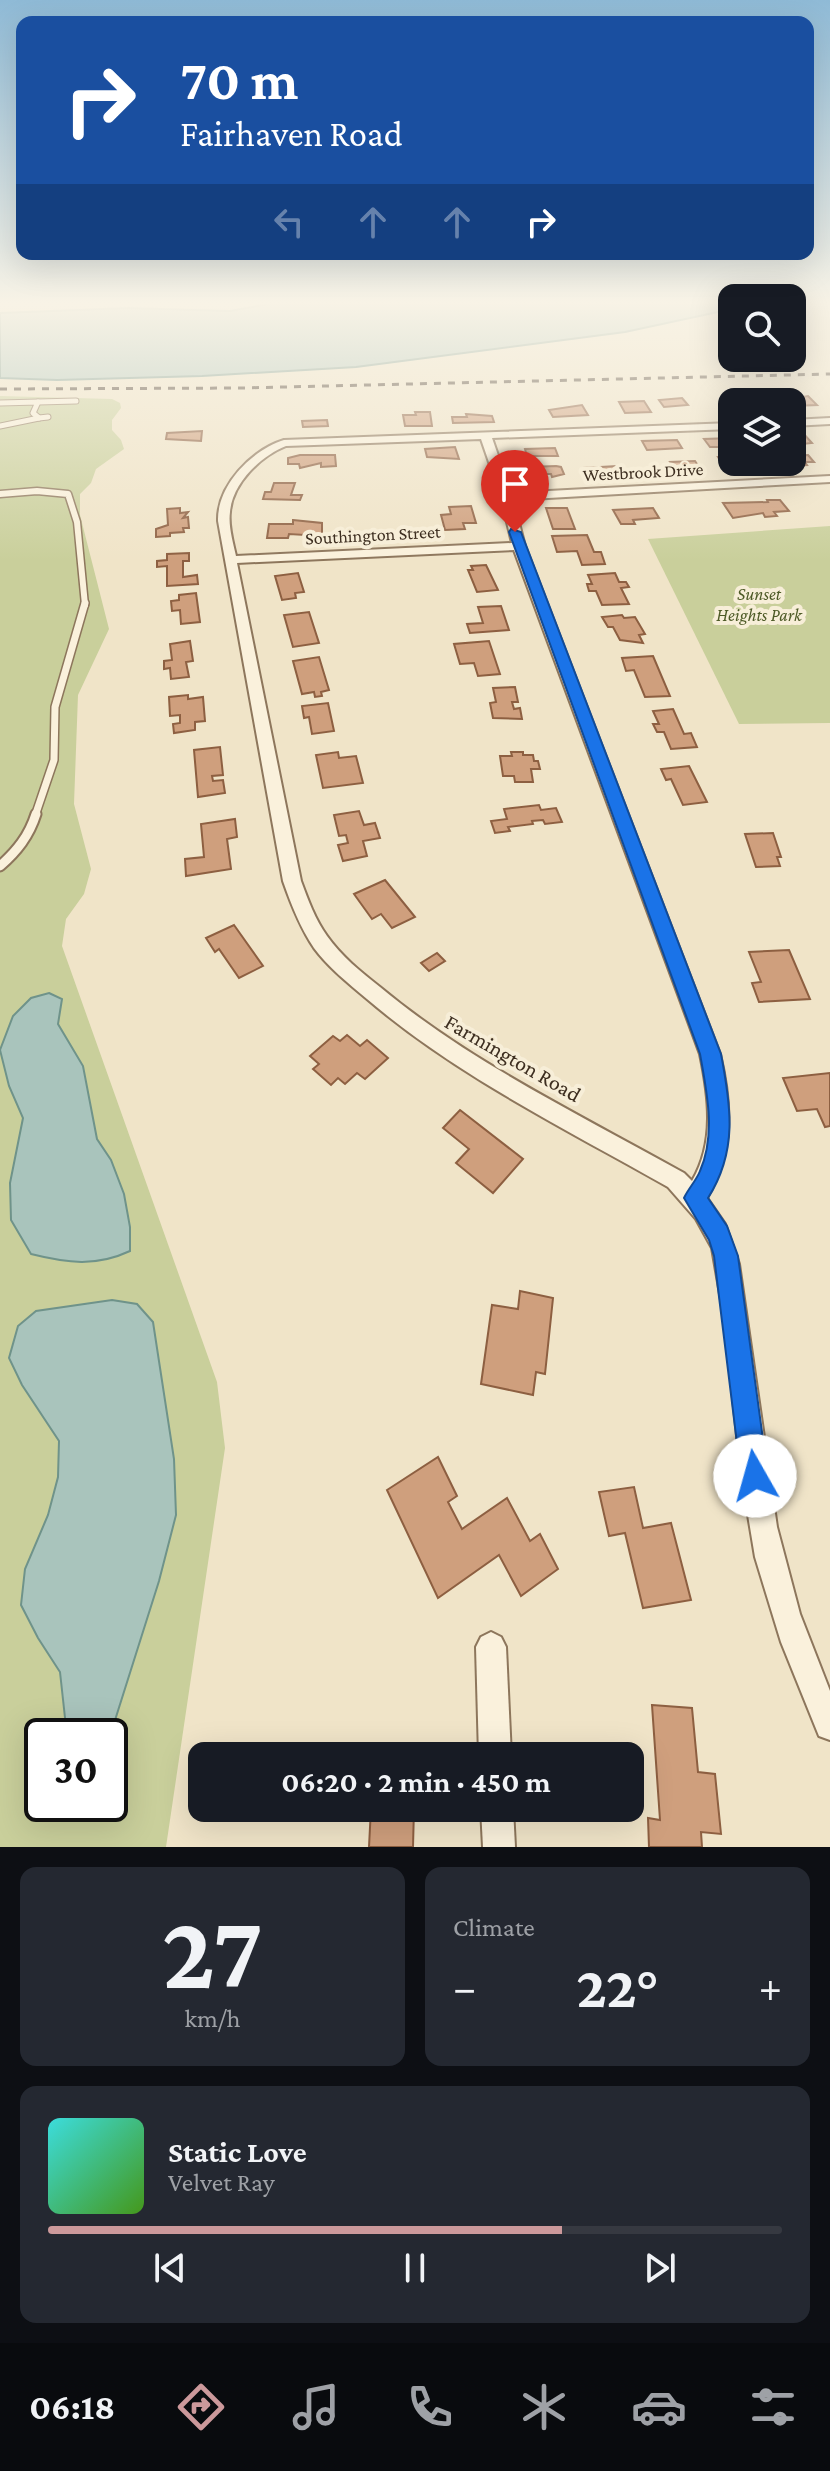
<!DOCTYPE html>
<html lang="en">
<head>
<meta charset="utf-8">
<style>
  :root { --surface:#171b24; --page:#242831; --text:#f1f3f6; --muted:#9ea1a6; --line:#363941; --accent:#cc999b }
  body { margin:0; font-family:"Crimson Pro",serif; background:var(--page); color:var(--text); height:100vh; display:flex; flex-direction:column; font-size:30px; white-space:nowrap }
  * { box-sizing:border-box; margin:0 }
  p { font-size:26px; color:var(--muted) }
  .icon { flex:none; width:44px; height:44px; fill:none; stroke:currentColor; stroke-width:2; stroke-linecap:round; stroke-linejoin:round }
  .map { position:relative; height:1847px; overflow:hidden }
  .details { display:flex; flex-direction:column; gap:20px; padding:20px; background:#0d0f14; flex:1 }
  .details>* { flex:none }
  .hud { position:absolute; left:16px; top:16px; width:798px; height:244px; border-radius:16px; box-shadow:0 8px 32px #0002; background:#1a4fa0; color:#fff; overflow:hidden }
  .buttons { position:absolute; left:718px; top:284px; display:grid; gap:16px }
  .buttons a { display:grid; place-items:center; width:88px; height:88px; border-radius:16px; background:var(--surface); box-shadow:0 8px 32px #0002; font-size:40px }
  .speed { position:absolute; left:24px; top:1718px; display:flex; gap:16px; font-size:40px; font-weight:700; text-align:center }
  .speed>* { display:grid; place-content:center; width:104px; height:104px; border-radius:50%; background:var(--surface); box-shadow:0 8px 32px #0002; line-height:1 }
  .speed .limit { border:4px solid #111; border-radius:12px; background:#fff; color:#111 }
  .pin { position:absolute; display:grid; place-items:center; width:68px; height:68px; color:#fff; margin:-82px -34px; border-radius:50% 50% 50% 0; rotate:-45deg; box-shadow:0 0 8px #0007 }
  .pin .icon { rotate:45deg }
  .me { position:absolute; width:88px; margin:-44px; rotate:353deg; stroke-linejoin:round; filter:drop-shadow(0 0 6px #0008) }
  .turn { display:flex; align-items:center; gap:28px; height:168px; padding:0 32px; font-size:36px }
  .turn .icon { width:104px; height:104px; stroke-width:2.5 }
  .turn b { display:block; font-size:56px; line-height:68px }
  .lanes { display:flex; align-items:center; height:76px; padding:0 32px; background:#0003; justify-content:center; gap:40px; direction:ltr }
  .lanes .off { opacity:.35 }
  .big { font-size:60px; font-weight:700; line-height:1.1 }
  .details .tile { flex:1; display:flex; flex-direction:column; justify-content:center; gap:12px; min-width:0; padding:0 28px; border-radius:16px; background:var(--page) }
  .details .dial { align-items:center; gap:0 }
  .dial b { font-size:104px; line-height:1 }
  .song { display:flex; align-items:center; gap:24px }
  .cover { width:96px; height:96px; border-radius:12px; background:linear-gradient(135deg,hsl(180 70% 55%),hsl(100 70% 35%)) }
  .played { height:8px; border-radius:4px; background:linear-gradient(90deg,var(--accent) 70%,var(--line) 70%) }
  .keys { display:flex; justify-content:space-around; direction:ltr }
  .heat { display:flex; justify-content:space-between; align-items:center; font-size:44px; direction:ltr }
  .details .tiles { flex:1; display:grid; gap:20px; grid-template-columns:1fr 1fr }
  .tile:last-child { grid-column:span 2 }
  .trip { position:absolute; left:188px; top:1742px; width:456px; height:80px; border-radius:16px; background:var(--surface); box-shadow:0 8px 32px #0002; font-weight:700; line-height:80px; text-align:center }
  .tabs { display:flex; height:128px; justify-content:space-around; align-items:center; background:#090b0e; color:var(--muted) }
  .tabs .icon { width:56px; height:56px }
  .tabs .current { color:var(--accent) }
  .tabs b { font-size:36px; color:var(--text) }
  .map>svg:first-child { display:block }
  .green { fill:#c9cf9b; fill-rule:evenodd }
  .water { fill:#a9c4bc; stroke:#6f938a; stroke-width:2 }
  .building { fill:#cf9f7d; stroke:#8d5f41; stroke-width:2 }
  .lines { fill:none; stroke-linecap:round; stroke-linejoin:round }
  .service-far3-casing { stroke:#8d765c; stroke-width:7 }
  .service-far2-casing { stroke:#8d765c; stroke-width:9 }
  .service-far1-casing { stroke:#8d765c; stroke-width:10 }
  .service-casing { stroke:#8d765c; stroke-width:13 }
  .minor-casing { stroke:#8d765c; stroke-width:4 }
  .service-far3 { stroke:#faf1dc; stroke-width:5 }
  .service-far2 { stroke:#faf1dc; stroke-width:6 }
  .service-far1 { stroke:#faf1dc; stroke-width:7 }
  .service { stroke:#faf1dc; stroke-width:9 }
  .minor { fill:#faf1dc; fill-rule:evenodd }
  .rail { stroke:#3d2e20; stroke-width:3; stroke-dasharray:7 7; stroke-linecap:butt }
  .route { fill:#1a73e8; stroke:#114b97; stroke-width:2 }
  .labels { text-anchor:middle; dominant-baseline:central; stroke-width:8; stroke-linejoin:round; paint-order:stroke }
  .far-street-label { font-size:18px; fill:#3d2e20; stroke:#f7eed8 }
  .far-park-label { font-size:18px; font-style:italic; fill:#4d5a26; stroke:#f7eed8 }
  .street-label { font-size:22px; fill:#3d2e20; stroke:#f7eed8 }
</style>
</head>
<body>
<div class="map">
<svg width="830" height="1847" viewBox="0 0 830 1847">
  <rect width="100%" height="100%" fill="#f0e4c8"/>
  <g class="green">
    <path d="M0,396l112,3 8,4 1,5 -9,12v10l9,10 3,9 -28,20 -5,14 -11,11v21l29,114 -31,66 -4,109 17,65 -7,25 -18,25 -4,27 155,436 8,66 -59,399h-166zM42,1736h68v68h-68z"/>
    <polygon points="830,526 830,723 739,724 648,539"/>
  </g>
  <g class="water">
    <polygon points="274,303 732,303 732,309 625,332 356,367 202,376 57,380 0,378 0,313 128,308 230,311"/>
    <path d="M49,993l13,6 -4,25 25,42 14,73 14,21 13,34 6,33v24c-34,16 -63,12 -99,3l-20,-34 -1,-37 13,-65 -14,-32 -9,-36 13,-34 18,-18z"/>
    <polygon points="112,1300 137,1304 153,1322 174,1459 176,1515 159,1581 110,1736 67,1736 60,1672 38,1638 21,1605 25,1569 48,1515 58,1477 59,1441 22,1385 9,1358 18,1326 36,1311"/>
  </g>
  <g class="building">
    <polygon points="808,396 817,405 792,406 792,402 786,400"/>
    <polygon points="682,398 688,405 664,407 659,400"/>
    <polygon points="644,401 651,412 625,413 619,402"/>
    <polygon points="582,405 588,415 553,417 549,410"/>
    <polygon points="415,412 430,412 432,426 405,426 403,415 416,415"/>
    <polygon points="466,414 492,416 494,422 453,423 452,417 467,417"/>
    <polygon points="327,420 328,426 303,427 302,421"/>
    <polygon points="202,431 201,441 166,439 167,433"/>
    <polygon points="802,432 812,443 792,445 792,433"/>
    <polygon points="732,438 732,447 710,447 704,439"/>
    <polygon points="677,440 682,448 647,450 642,441"/>
    <polygon points="455,447 459,459 427,457 425,449"/>
    <polygon points="555,448 558,456 527,456 525,449"/>
    <polygon points="300,455 335,455 336,466 321,467 321,463 300,468 299,464 288,464 288,458"/>
    <polygon points="808,455 814,462 805,462 807,465 786,466 783,462 792,462 792,456"/>
    <polygon points="718,457 732,457 732,462 760,462 753,463 756,467 724,467"/>
    <polygon points="695,461 701,470 675,471 670,462"/>
    <polygon points="556,466 561,467 564,474 552,477 551,474 541,474 543,479 533,479 529,467"/>
    <polygon points="617,466 622,474 589,476 584,468"/>
    <polygon points="274,483 295,483 291,495 302,495 300,500 263,499 265,492 271,492"/>
    <polygon points="767,500 780,500 789,511 774,512 777,516 765,517 763,513 733,518 723,503 768,502"/>
    <polygon points="471,506 476,523 463,523 465,529 445,530 441,515 451,514 449,507"/>
    <polygon points="180,508 180,513 188,512 183,518 188,517 189,528 183,528 184,532 170,533 170,536 156,537 156,529 168,525 167,509"/>
    <polygon points="546,508 567,508 575,529 553,529"/>
    <polygon points="653,508 659,518 633,520 635,524 621,524 613,510"/>
    <polygon points="293,520 322,523 322,536 289,534 288,538 267,538 269,524 293,524"/>
    <polygon points="587,535 594,552 601,552 605,564 582,565 577,551 557,552 552,536"/>
    <polygon points="189,553 189,561 183,561 183,577 197,575 198,584 167,586 167,566 157,567 157,561 167,560 167,554"/>
    <polygon points="486,565 498,590 477,592 468,570 473,570 471,566"/>
    <polygon points="298,573 304,592 295,593 296,598 282,600 275,576"/>
    <polygon points="615,573 619,582 626,582 629,587 621,588 629,604 602,605 596,591 589,591 587,584 592,584 588,575"/>
    <polygon points="196,593 200,622 181,624 180,610 172,611 171,601 179,600 179,595"/>
    <polygon points="501,606 509,630 470,633 467,624 483,623 478,607"/>
    <polygon points="309,612 319,643 293,647 284,615"/>
    <polygon points="622,615 624,618 635,617 645,634 639,635 643,643 620,640 613,627 608,627 602,617"/>
    <polygon points="190,641 193,661 186,662 189,677 171,679 170,668 164,669 164,661 172,660 170,644"/>
    <polygon points="489,641 500,674 478,676 474,663 460,664 454,644"/>
    <polygon points="653,656 670,696 645,697 634,670 626,671 622,658"/>
    <polygon points="319,657 329,690 321,692 322,696 315,697 314,692 302,694 293,661"/>
    <polygon points="515,687 518,702 512,702 514,709 520,708 522,719 493,718 490,703 496,702 493,688"/>
    <polygon points="188,695 188,699 203,697 205,721 195,722 195,730 174,733 173,724 180,723 180,715 170,716 169,697"/>
    <polygon points="328,703 334,731 312,734 309,717 304,718 302,706"/>
    <polygon points="673,709 684,734 691,733 697,747 671,749 664,732 657,732 653,724 659,724 653,711"/>
    <polygon points="220,747 223,775 212,776 213,781 223,780 225,793 198,797 194,750"/>
    <polygon points="338,752 339,758 356,756 363,783 323,788 316,755"/>
    <polygon points="511,752 523,752 523,755 533,755 534,761 538,761 540,769 531,769 533,782 515,782 514,776 503,776 500,756 512,756"/>
    <polygon points="689,766 707,802 683,805 671,779 666,780 661,769"/>
    <polygon points="539,805 541,810 556,808 562,822 545,824 543,820 532,821 533,824 508,827 510,831 495,833 491,821 507,819 504,809"/>
    <polygon points="359,811 364,825 375,823 380,838 363,841 367,856 343,861 338,845 348,843 346,835 339,836 334,815"/>
    <polygon points="235,819 237,837 227,839 231,869 186,876 185,859 204,857 201,824"/>
    <polygon points="773,833 781,857 777,857 780,866 756,867 745,834"/>
    <polygon points="385,880 415,917 392,928 381,914 372,919 354,894"/>
    <polygon points="234,925 263,966 239,978 219,949 215,952 206,938"/>
    <polygon points="789,950 810,999 759,1002 752,983 761,982 749,952"/>
    <polygon points="437,953 445,961 429,971 421,963"/>
    <polygon points="347,1035 360,1046 367,1040 388,1058 365,1079 357,1073 345,1084 338,1078 331,1085 313,1069 319,1064 310,1056 333,1036 340,1041"/>
    <polygon points="830,1073 830,1126 825,1127 817,1109 797,1111 783,1078"/>
    <polygon points="460,1110 523,1159 493,1193 456,1163 469,1149 443,1128"/>
    <polygon points="520,1291 553,1298 545,1374 536,1372 533,1395 481,1384 492,1305 518,1309"/>
    <polygon points="438,1457 457,1496 448,1502 462,1529 507,1498 530,1541 540,1534 558,1569 521,1596 499,1555 438,1598 387,1490"/>
    <polygon points="634,1487 643,1528 671,1523 691,1600 643,1608 625,1533 609,1536 599,1492"/>
    <polygon points="652,1705 692,1708 698,1772 715,1774 721,1834 701,1832 702,1847 649,1847 648,1818 660,1820"/>
    <polygon points="371,1808 414,1808 413,1847 369,1847"/>
  </g>
  <g class="lines">
    <defs>
      <g id="service-far3">
        <polyline points="38,402 76,401"/>
        <polyline points="0,403 38,402 33,413 39,418 48,417"/>
        <polyline points="0,426 39,418"/>
      </g>
      <polyline id="service-far2" points="0,494 37,491 68,494 77,522 85,605"/>
      <polyline id="service-far1" points="35,816 54,760 55,707 85,603"/>
      <path id="service" d="M0,866c17,-15 29,-30 36,-52"/>
      <g id="minor">
        <polygon points="830,418 830,424 792,426 792,420"/>
        <path d="M732,423v6l-240,9 19,55 319,-17v6l-317,18 12,46 195,508c12,51 14,96 -13,144l18,26 14,40 38,263 23,87 30,77v49l-11,-4 -38,-94 -26,-85 -14,-84 -16,-150 -13,-75 -16,-29 -28,-32c-102,-58 -211,-111 -301,-188 -19,-16 -39,-32 -53,-51 -14,-21 -23,-44 -31,-67l-65,-360c-1,-36 34,-71 66,-81zM481,439l20,58 11,46 -276,13c-3,-14 -8,-30 -6,-44 2,-29 31,-56 56,-66zM514,550l186,504c9,43 15,88 -8,127l-8,-8c-103,-58 -213,-110 -304,-186 -19,-15 -39,-31 -53,-51 -12,-17 -19,-36 -26,-55l-64,-318z"/>
        <polygon points="491,1632 501,1637 506,1647 511,1756 479,1756 476,1647 481,1637"/>
        <polygon points="481,1808 513,1808 515,1847 483,1847"/>
      </g>
    </defs>
    <use href="#service-far3" class="service-far3-casing"/>
    <use href="#service-far2" class="service-far2-casing"/>
    <use href="#service-far1" class="service-far1-casing"/>
    <use href="#service" class="service-casing"/>
    <use href="#minor" class="minor-casing"/>
    <use href="#service-far3" class="service-far3"/>
    <use href="#service-far2" class="service-far2"/>
    <use href="#service-far1" class="service-far1"/>
    <use href="#service" class="service"/>
    <use href="#minor" class="minor"/>
    <polyline class="rail" points="0,389 240,388 830,374"/>
  </g>
  <linearGradient id="sky" x2="0" y2="1"><stop stop-color="#8fbad6"/><stop offset="0.54" stop-color="#f8f3e6"/><stop offset="1" stop-color="#f8f3e6" stop-opacity="0"/></linearGradient>
  <rect width="830" height="561" fill="url(#sky)"/>
  <path class="route" d="M511,529l10,3 200,522c10,52 17,97 -13,144l19,28 11,30 30,220 -4,9 -9,4 -10,-4 -4,-9 -27,-220 -5,-16 -25,-42c4,-9 12,-17 16,-27 16,-37 7,-78 0,-117l-191,-522z"/>
  <g class="labels">
    <g class="far-street-label">
      <text transform="translate(643 472) rotate(-3)">Westbrook Drive</text>
      <text transform="translate(373 535) rotate(-3)">Southington Street</text>
    </g>
    <g class="far-park-label">
      <text x="759" y="594">Sunset<tspan x="759" dy="21">Heights Park</tspan></text>
    </g>
    <g class="street-label">
      <text transform="translate(513 1058) rotate(30)">Farmington Road</text>
    </g>
  </g>
</svg>
<div class="buttons">
<a><svg class="icon" aria-label="search" viewBox="0 0 24 24"><circle cx="10" cy="10" r="6"/><path d="M15 15l6 6"/></svg></a>
<a><svg class="icon" aria-label="layers" viewBox="0 0 24 24"><path d="M12 4l9 5-9 5-9-5zM3 14l9 5 9-5"/></svg></a>
</div>
<div class="speed"><div class="limit">30</div></div>
<div class="pin" style="left:515px;top:532px;background:#d93025"><svg class="icon" aria-label="arrive" viewBox="0 0 24 24"><path d="M6 21V4h12l-3 4 3 4H6"/></svg></div>
<svg class="me" style="left:755px;top:1476px" viewBox="-20 -20 40 40"><circle r="19" fill="#fff"/><path d="M0-13L10 11 0 6-10 11z" fill="#1a73e8"/></svg>
<div class="trip">06:20 · 2 min · 450 m</div>
<div class="hud">
<div class="turn"><svg class="icon" aria-label="right" viewBox="0 0 24 24"><path d="M7 20v-9h11M14 6l5 5-5 5"/></svg><div><b>70 m</b>Fairhaven Road</div></div>
<div class="lanes"><svg class="icon off" aria-label="left" viewBox="0 0 24 24"><path d="M17 20v-9H6M10 6l-5 5 5 5"/></svg><svg class="icon off" aria-label="ahead" viewBox="0 0 24 24"><path d="M12 20V5M6 11l6-6 6 6"/></svg><svg class="icon off" aria-label="ahead" viewBox="0 0 24 24"><path d="M12 20V5M6 11l6-6 6 6"/></svg><svg class="icon" aria-label="right" viewBox="0 0 24 24"><path d="M7 20v-9h11M14 6l5 5-5 5"/></svg></div>
</div>
</div>
<section class="details">
<div class="tiles">
<div class="tile dial"><b>27</b><p>km/h</p></div>
<div class="tile"><p>Climate</p>
<div class="heat"><a>−</a><b class="big">22°</b><a>+</a></div>
</div>
<div class="tile">
<div class="song"><i class="cover"></i><div><b>Static Love</b><p>Velvet Ray</p></div></div>
<div class="played"></div>
<div class="keys"><svg class="icon" aria-label="previous" viewBox="0 0 24 24"><path d="M18 5L8 12l10 7zM5 5v14"/></svg><svg class="icon" aria-label="pause" viewBox="0 0 24 24"><path d="M8 5v14M16 5v14"/></svg><svg class="icon" aria-label="next" viewBox="0 0 24 24"><path d="M6 5l10 7-10 7zM19 5v14"/></svg></div>
</div>
</div>
</section>
<nav class="tabs">
<b>06:18</b>
<svg class="icon current" aria-label="directions" viewBox="0 0 24 24"><path d="M12 3l9 9-9 9-9-9zM9 14v-3h6M13 9l2 2-2 2"/></svg>
<svg class="icon" aria-label="music" viewBox="0 0 24 24"><path d="M9 18V5l10-2v13"/><circle cx="6" cy="18" r="3"/><circle cx="16" cy="16" r="3"/></svg>
<svg class="icon" aria-label="phone" viewBox="0 0 24 24"><path d="M5 4h4l2 5-3 2q2 4 5 5l2-3 5 2v4C11 20 4 13 5 4z"/></svg>
<svg class="icon" aria-label="climate" viewBox="0 0 24 24"><path d="M12 3v18M4 7l16 10M4 17L20 7"/></svg>
<svg class="icon" aria-label="car" viewBox="0 0 24 24"><path d="M5 17H2v-5l4-1 3-4h7l3 4 3 1v5h-3M9 17h6M6 11h13"/><circle cx="7" cy="17" r="2"/><circle cx="17" cy="17" r="2"/></svg>
<svg class="icon" aria-label="filters" viewBox="0 0 24 24"><path d="M4 7h16M4 17h16"/><circle cx="9" cy="7" r="2"/><circle cx="15" cy="17" r="2"/></svg>
</nav>
</body>
</html>
